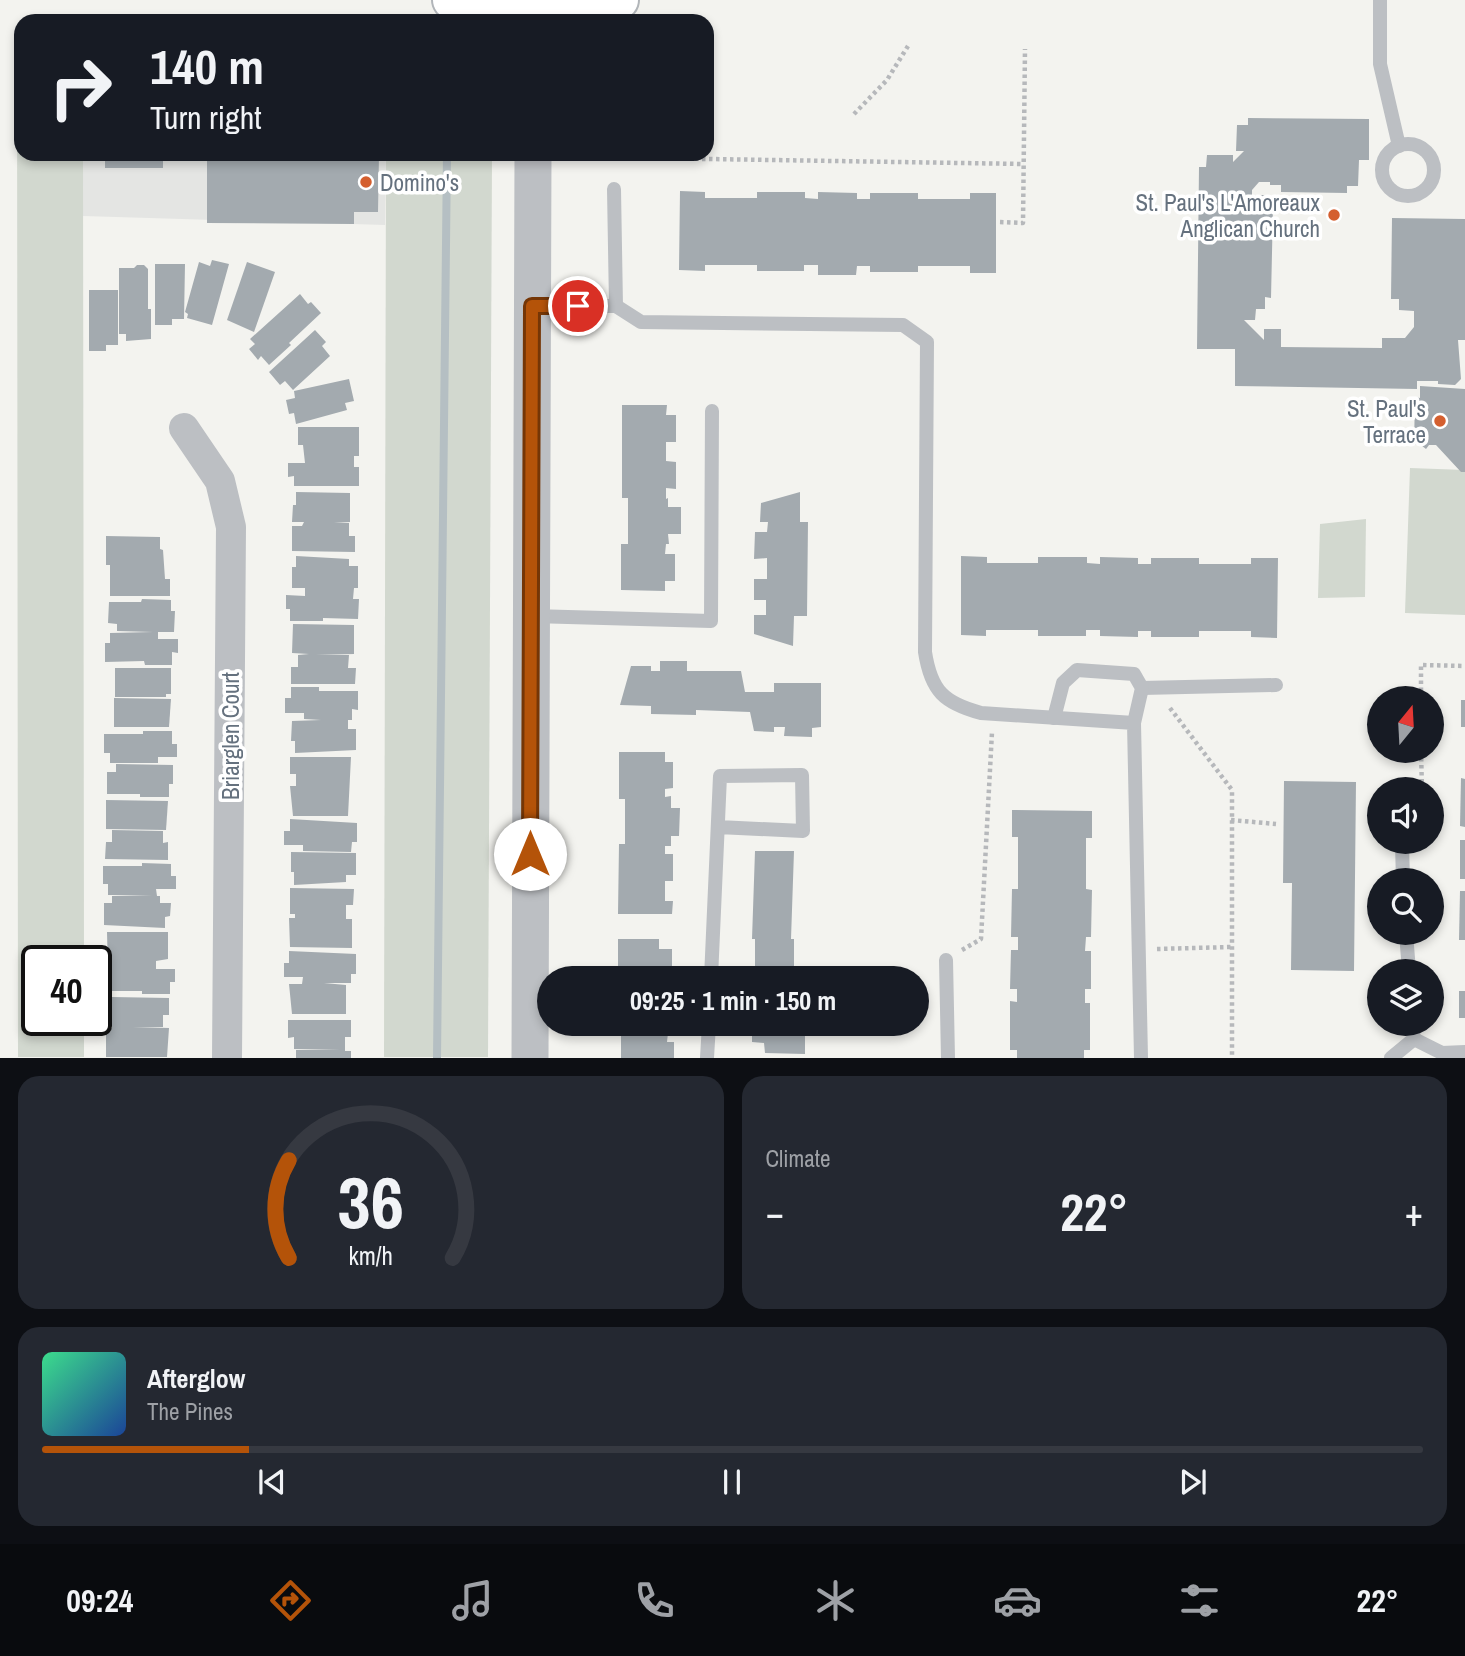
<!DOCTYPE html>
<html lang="en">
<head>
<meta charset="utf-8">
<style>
  :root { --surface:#171b24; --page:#242831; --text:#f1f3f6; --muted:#9ea1a6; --line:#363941; --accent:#b45309 }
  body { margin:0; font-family:"Archivo Narrow",sans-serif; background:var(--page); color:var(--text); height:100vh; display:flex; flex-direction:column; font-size:26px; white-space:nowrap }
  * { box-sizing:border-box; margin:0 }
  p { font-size:23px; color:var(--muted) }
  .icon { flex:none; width:38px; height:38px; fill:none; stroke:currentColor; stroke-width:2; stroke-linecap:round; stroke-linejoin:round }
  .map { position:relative; height:1058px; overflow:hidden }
  .drawer { display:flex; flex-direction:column; gap:18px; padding:18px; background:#0d0f14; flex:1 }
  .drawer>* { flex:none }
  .guide { position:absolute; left:14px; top:14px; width:700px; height:147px; border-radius:21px; box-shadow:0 4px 10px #0003; background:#171b24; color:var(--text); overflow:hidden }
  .needle { width:46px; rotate:18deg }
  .tools { position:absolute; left:1367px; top:686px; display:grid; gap:14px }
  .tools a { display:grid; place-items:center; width:77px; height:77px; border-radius:50%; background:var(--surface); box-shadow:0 4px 10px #0003; font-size:35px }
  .speed { position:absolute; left:21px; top:945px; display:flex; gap:14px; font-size:35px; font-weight:700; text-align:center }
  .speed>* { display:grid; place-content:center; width:91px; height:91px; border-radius:50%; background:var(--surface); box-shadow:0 4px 10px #0003; line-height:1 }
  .speed .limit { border:4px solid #111; border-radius:10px; background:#fff; color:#111 }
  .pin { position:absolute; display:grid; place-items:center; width:60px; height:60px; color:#fff; margin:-30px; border:4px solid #fff; border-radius:50%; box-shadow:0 2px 7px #0007 }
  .me { position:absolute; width:77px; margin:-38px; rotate:0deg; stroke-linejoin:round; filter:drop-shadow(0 0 5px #0008) }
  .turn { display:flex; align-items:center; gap:24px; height:147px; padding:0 21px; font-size:32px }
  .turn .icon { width:91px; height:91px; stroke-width:2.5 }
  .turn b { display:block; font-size:49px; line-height:60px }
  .big { font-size:52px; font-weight:800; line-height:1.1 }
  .drawer .tile { flex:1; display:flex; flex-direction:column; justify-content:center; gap:10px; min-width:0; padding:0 24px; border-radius:21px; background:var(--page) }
  .drawer .dial { align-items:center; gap:0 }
  .dial svg { height:182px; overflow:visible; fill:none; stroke:var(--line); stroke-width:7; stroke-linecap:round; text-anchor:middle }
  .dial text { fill:var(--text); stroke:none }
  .song { display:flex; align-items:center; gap:21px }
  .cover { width:84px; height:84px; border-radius:10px; background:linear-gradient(135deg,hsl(150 70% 55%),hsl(220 70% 35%)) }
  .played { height:7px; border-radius:4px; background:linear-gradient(90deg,var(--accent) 15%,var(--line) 15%) }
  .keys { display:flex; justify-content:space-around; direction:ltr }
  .heat { display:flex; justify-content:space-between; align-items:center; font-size:38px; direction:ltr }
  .drawer .tiles { flex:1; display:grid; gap:18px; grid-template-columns:1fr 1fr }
  .tile:last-child { grid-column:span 2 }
  .trip { position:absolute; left:537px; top:966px; width:392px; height:70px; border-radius:35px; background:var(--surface); box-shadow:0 4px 10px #0003; font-weight:800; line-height:70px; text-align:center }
  .tabs { display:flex; height:112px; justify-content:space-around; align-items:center; background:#090b0e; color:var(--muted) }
  .tabs .icon { width:49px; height:49px }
  .tabs .active { color:var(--accent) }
  .tabs b { font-size:32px; color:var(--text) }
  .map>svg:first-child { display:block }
  .built { fill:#e4e5e3 }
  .green { fill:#d2d8cf }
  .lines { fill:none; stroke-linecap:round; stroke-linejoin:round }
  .stream { stroke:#b5bfc3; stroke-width:8 }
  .building { fill:#a3aaaf }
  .secondary-casing { stroke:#b1b5b9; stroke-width:42 }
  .path { stroke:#b6b8bb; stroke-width:4.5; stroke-dasharray:3.5 3.5; stroke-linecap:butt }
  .service { stroke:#bcbfc3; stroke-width:14 }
  .minor { stroke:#bcbfc3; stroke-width:30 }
  .tertiary { stroke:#bcbfc3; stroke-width:37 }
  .secondary { stroke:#fff; stroke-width:38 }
  .route-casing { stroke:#753606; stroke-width:18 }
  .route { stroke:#b45309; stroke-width:12 }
  .poi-dot { fill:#d45f2f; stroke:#fff; stroke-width:2.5 }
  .labels { text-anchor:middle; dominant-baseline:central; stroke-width:7; stroke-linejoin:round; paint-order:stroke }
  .poi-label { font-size:23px; fill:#65717e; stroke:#fff; text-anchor:end }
  .street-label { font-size:23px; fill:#65717e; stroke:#fff }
</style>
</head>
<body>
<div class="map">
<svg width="1465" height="1058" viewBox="0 0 1465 1058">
  <rect width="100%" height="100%" fill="#f3f3ef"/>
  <polygon class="built" points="83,154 386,154 385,225 83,216"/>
  <g class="green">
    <polygon points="17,42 21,42 21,154 83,154 84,961 37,961 37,1020 84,1020 84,1057 18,1057"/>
    <polygon points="386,154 492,154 488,1057 384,1057"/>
    <polygon points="1410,468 1465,470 1465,615 1405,613"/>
    <polygon points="1366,519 1365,597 1318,598 1320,524"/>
  </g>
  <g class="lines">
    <polyline class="stream" points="437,1058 447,154"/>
  </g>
  <g class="building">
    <polygon points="1248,118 1369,119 1369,160 1359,160 1358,186 1347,186 1347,193 1281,192 1281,185 1270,185 1270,182 1259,182 1252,190 1252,195 1266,195 1266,207 1273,207 1271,298 1265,297 1265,309 1256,309 1255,320 1244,320 1264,340 1264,329 1281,329 1281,347 1382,348 1382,338 1405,338 1414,327 1414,311 1399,310 1399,299 1391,299 1392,218 1465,219 1465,340 1458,340 1461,379 1455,385 1438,384 1438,381 1417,381 1417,389 1235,386 1235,349 1197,349 1199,167 1206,167 1207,155 1233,155 1233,162 1244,151 1236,151 1237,125 1248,125"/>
    <rect x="105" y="154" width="58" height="14"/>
    <polygon points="207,154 379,154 378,212 354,212 354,224 207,223"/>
    <polygon points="680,191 705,192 705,198 757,198 757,192 805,192 805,198 818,199 818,192 857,193 857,199 870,199 870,193 918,193 918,199 970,199 970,193 996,193 996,273 970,273 970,266 918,266 918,272 870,272 870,266 857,266 856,275 818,275 818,265 804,265 804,271 757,271 757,265 705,265 705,271 679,270"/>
    <polygon points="212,260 229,264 212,325 187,318 188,314 185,312 199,262 210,266"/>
    <polygon points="247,262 275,272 254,332 227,320"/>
    <polygon points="155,264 185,264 184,319 172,319 172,325 155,325"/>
    <polygon points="137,265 144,265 148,269 148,309 151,309 151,339 126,341 126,334 119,334 119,268 134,268"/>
    <polygon points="89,290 118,290 118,345 106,345 106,351 89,351"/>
    <polygon points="300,294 308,304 311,302 321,313 289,343 291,345 269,365 261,356 258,360 249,349 255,344 250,339"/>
    <polygon points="315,330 326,342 322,346 330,356 293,390 285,381 280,385 269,372"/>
    <polygon points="349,379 354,401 345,403 347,410 296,424 294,413 289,414 286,400 295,398 294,391"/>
    <polygon points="1420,386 1465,389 1465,472 1461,472 1436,445 1429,445 1426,449 1421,445 1414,445 1415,397 1420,398"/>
    <polygon points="622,405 667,405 666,415 676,415 676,442 666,442 666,461 676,462 676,489 666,488 666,499 668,498 668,507 681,507 681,534 668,534 669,544 666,544 665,554 675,554 675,581 665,581 665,591 621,590 621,544 628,544 628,498 622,498"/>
    <polygon points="298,427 359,427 359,456 354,456 354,467 359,467 359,486 294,486 294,476 288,477 288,463 305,463 303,445 298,445"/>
    <polygon points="296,492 350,493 350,522 334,523 349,523 349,536 355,536 355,552 292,551 292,526 302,526 304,522 292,522 293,505 296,505"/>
    <polygon points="800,492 800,522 808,522 807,616 794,616 793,646 754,634 754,615 766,615 766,600 754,600 754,579 767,579 767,558 754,559 755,532 767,532 768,522 760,522 761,503"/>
    <polygon points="106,536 160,537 160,549 163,550 165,579 170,579 170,596 110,596 110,565 106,565"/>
    <polygon points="296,556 349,559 349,566 358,566 358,588 354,588 353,599 359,599 358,619 323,618 323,621 290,621 290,609 286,609 286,595 305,596 305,588 292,588 292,567 296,567"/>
    <polygon points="961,556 987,557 987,563 1038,563 1038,557 1087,557 1087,563 1100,564 1100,557 1138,558 1138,564 1151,564 1151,558 1199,558 1199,564 1251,564 1251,558 1278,558 1277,638 1251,637 1251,631 1199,631 1199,637 1151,637 1151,631 1138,631 1138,637 1100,636 1100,630 1086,630 1086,636 1038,636 1038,630 986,630 986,636 961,635"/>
    <polygon points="142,599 171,600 171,611 175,611 174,632 158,632 158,639 178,639 178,653 172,652 172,665 145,665 144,661 105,662 105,643 110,643 110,633 153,632 117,631 117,624 108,623 109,602 141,602"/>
    <polygon points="293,624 354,625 354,654 316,655 349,655 348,668 356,668 355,684 291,684 291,667 298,667 298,655 309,654 292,653"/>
    <polygon points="660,661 687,661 687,671 741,671 745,692 774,692 774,683 821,683 821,727 812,728 812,737 784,736 785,727 774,727 774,732 754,731 750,712 696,710 696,715 651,714 651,706 620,705 631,666 651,666 651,671 660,671"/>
    <polygon points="115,668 171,668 171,694 166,694 166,697 115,697"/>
    <polygon points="291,687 319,687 319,691 358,691 358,710 352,709 352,720 348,720 348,729 356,729 356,750 295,753 295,741 291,741 292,721 321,720 304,719 304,713 285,713 285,698 291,698"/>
    <polygon points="114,698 171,699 169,727 114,727"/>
    <rect x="1461" y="700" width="4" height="27"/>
    <polygon points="143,731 172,731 172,744 177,744 177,757 158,757 158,763 110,763 110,753 104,753 104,734 143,734"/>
    <polygon points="619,752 665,752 665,762 673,762 673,788 665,789 665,797 671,796 671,808 680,808 679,836 671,836 671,846 665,846 665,854 673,854 673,881 665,881 665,901 673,901 672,914 618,914 619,844 625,844 625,799 619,799"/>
    <polygon points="290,757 351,757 348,816 293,816 290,786 306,786 296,786 296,774 290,774"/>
    <polygon points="116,764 173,765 173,784 169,784 169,797 140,797 140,794 107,794 107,772 116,772"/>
    <polygon points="1461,778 1465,779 1465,827 1460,826"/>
    <polygon points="1284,781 1356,782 1354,971 1291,970 1292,883 1283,883"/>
    <polygon points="106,800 168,801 166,830 106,829"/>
    <polygon points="1012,810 1092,811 1092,838 1086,838 1086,889 1092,890 1091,937 1086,937 1085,951 1091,951 1091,989 1085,989 1085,1003 1090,1003 1090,1050 1084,1050 1084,1058 1017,1058 1017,1050 1010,1050 1010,1001 1017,1002 1017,989 1010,989 1011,950 1018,950 1018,937 1011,937 1012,889 1018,889 1018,837 1012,837"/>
    <polygon points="290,819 357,823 357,842 352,842 351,852 303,851 303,845 284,845 284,831 290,831"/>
    <polygon points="112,830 163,831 163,843 168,842 168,860 105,859 106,842 112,842"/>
    <rect x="1460" y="840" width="5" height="39"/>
    <polygon points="755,851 794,851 791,939 794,939 794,978 755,978 755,939 752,939"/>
    <polygon points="291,852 356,853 356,875 346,875 346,882 294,885 294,872 291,872"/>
    <polygon points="142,863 171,864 171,876 176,876 176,889 156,889 157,896 160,896 160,903 171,903 170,916 165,917 165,928 104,925 104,903 112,903 112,896 152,895 108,895 108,884 103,884 103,866 142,866"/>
    <polygon points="290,888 354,889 353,905 346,905 346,919 352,919 352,948 290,947 289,918 295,918 295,914 290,914"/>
    <polygon points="1460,891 1465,891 1465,940 1459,940"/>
    <polygon points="107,932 168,932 168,959 156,961 156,969 175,969 175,982 170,982 170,994 142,994 142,991 103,991 103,972 108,972"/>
    <polygon points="618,939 659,939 659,949 672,949 672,977 618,978"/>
    <polygon points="289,951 356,954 356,974 351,974 351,983 324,983 346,985 346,1014 292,1014 289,984 302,984 303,977 284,977 284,963 289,963"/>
    <rect x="1459" y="991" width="6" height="27"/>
    <polygon points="112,997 169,998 169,1015 163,1015 163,1027 133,1027 169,1028 167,1057 106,1057 106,1028 112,1028"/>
    <polygon points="288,1020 351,1020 351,1037 345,1037 345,1051 351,1051 351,1058 296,1058 296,1050 340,1050 294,1049 294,1037 288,1038"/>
    <polygon points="624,1024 669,1024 667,1042 674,1042 674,1058 621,1058 621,1032 624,1031"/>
    <polygon points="762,1024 805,1024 805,1054 765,1053 764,1043 752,1042 752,1028 762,1028"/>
  </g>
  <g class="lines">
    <defs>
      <polyline id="secondary" points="452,0 533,6 619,0"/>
    </defs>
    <use href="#secondary" class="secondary-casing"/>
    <g class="path">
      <polyline points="854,114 887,80 908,46"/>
      <polyline points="646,158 1024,164"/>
      <polyline points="1000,222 1023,223 1025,49"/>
      <polyline points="1421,698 1421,665 1465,666"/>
      <polyline points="1170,708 1232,790 1232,1058"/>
      <polyline points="1421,751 1422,789"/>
      <polyline points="1231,820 1276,824"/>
      <polyline points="1157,949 1231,947"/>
      <polyline points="962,950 981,939 992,732"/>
    </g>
    <g class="service">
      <polyline points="1380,0 1380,64 1399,146"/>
      <circle cx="1408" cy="170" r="26"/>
      <polyline points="614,189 616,306"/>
      <path d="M534,306h82l25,16 262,3 24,17 -2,310c6,39 19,51 56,61l153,10 7,335"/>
      <polyline points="532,616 711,621 712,411"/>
      <polyline points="1142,688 1276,685"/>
      <polyline points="1054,718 1063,683 1077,670 1134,674 1142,688 1134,723"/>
      <polyline points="1402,845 1403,880"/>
      <polyline points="1406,933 1409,971"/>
      <polyline points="946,960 948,1058"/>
      <polyline points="711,978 720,776 802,775 803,831 718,827"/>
      <polyline points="1414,1039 1442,1053 1465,1052"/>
      <polyline points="707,1058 709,1024"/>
      <polyline points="1391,1058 1414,1039 1412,1024"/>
    </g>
    <polyline class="minor" points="184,428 220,481 231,527 227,1058"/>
    <polyline class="tertiary" points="530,1058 533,154"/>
    <use href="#secondary" class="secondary"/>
  </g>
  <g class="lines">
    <defs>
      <polyline id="route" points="530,854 532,306 578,306"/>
    </defs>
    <use href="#route" class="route-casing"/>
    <use href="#route" class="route"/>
  </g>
  <g class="poi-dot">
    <circle cx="366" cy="182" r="7"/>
    <circle cx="1334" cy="215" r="7"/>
    <circle cx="1440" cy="421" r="7"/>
  </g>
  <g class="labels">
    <g class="poi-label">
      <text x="380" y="182" text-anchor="start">Domino's</text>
      <text x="1320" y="202">St. Paul's L'Amoreaux<tspan x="1320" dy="26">Anglican Church</tspan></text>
      <text x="1426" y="408">St. Paul's<tspan x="1426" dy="26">Terrace</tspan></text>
    </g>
    <g class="street-label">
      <text transform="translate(230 736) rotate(-90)">Briarglen Court</text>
    </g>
  </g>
</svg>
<div class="tools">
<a><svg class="needle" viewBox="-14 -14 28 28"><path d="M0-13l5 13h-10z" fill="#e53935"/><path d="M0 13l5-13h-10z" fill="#9ea1a6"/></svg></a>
<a><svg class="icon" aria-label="sound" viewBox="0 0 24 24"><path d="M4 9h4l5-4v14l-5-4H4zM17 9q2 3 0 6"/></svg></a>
<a><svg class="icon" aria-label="search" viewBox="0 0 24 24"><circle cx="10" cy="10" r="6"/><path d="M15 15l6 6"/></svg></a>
<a><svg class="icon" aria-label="layers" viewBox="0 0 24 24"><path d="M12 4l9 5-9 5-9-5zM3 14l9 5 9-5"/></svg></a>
</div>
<div class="speed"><div class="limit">40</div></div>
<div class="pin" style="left:578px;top:306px;background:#d93025"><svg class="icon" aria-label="arrive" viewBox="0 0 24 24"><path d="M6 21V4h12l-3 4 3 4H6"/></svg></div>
<svg class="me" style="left:530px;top:854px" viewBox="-20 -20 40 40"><circle r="19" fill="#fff"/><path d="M0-13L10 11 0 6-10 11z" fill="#b45309"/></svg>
<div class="trip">09:25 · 1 min · 150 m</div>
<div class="guide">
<div class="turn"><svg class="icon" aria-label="right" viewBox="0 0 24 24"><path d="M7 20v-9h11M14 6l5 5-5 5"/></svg><div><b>140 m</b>Turn right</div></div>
</div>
</div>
<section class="drawer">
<div class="tiles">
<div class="tile dial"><svg viewBox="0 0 100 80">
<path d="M14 69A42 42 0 1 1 86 69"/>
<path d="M14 69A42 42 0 0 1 14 26" stroke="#b45309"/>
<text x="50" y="56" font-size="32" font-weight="700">36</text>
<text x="50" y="72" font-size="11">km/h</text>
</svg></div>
<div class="tile"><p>Climate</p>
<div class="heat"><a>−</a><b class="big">22°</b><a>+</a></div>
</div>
<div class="tile">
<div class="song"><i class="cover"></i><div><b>Afterglow</b><p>The Pines</p></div></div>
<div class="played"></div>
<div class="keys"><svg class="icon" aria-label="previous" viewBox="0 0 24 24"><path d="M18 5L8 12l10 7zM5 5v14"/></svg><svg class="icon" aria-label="pause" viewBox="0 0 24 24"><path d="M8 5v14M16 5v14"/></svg><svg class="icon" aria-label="next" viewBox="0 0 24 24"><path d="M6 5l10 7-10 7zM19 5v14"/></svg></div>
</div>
</div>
</section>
<nav class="tabs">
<b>09:24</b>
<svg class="icon active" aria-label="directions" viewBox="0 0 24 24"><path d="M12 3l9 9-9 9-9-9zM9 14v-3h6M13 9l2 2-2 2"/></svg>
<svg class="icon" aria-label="music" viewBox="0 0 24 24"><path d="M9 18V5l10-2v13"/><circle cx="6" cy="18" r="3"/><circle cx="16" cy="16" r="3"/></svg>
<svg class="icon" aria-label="phone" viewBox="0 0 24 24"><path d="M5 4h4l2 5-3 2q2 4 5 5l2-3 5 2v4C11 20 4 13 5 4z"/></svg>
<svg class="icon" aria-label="climate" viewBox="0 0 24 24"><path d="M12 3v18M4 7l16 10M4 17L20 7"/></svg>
<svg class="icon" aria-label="car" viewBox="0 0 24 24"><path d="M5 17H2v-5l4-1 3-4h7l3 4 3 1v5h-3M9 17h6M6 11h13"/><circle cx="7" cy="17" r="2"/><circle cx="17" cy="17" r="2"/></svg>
<svg class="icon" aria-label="filters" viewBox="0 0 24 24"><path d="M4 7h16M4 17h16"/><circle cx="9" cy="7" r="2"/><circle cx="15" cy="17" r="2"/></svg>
<b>22°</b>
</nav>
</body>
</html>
